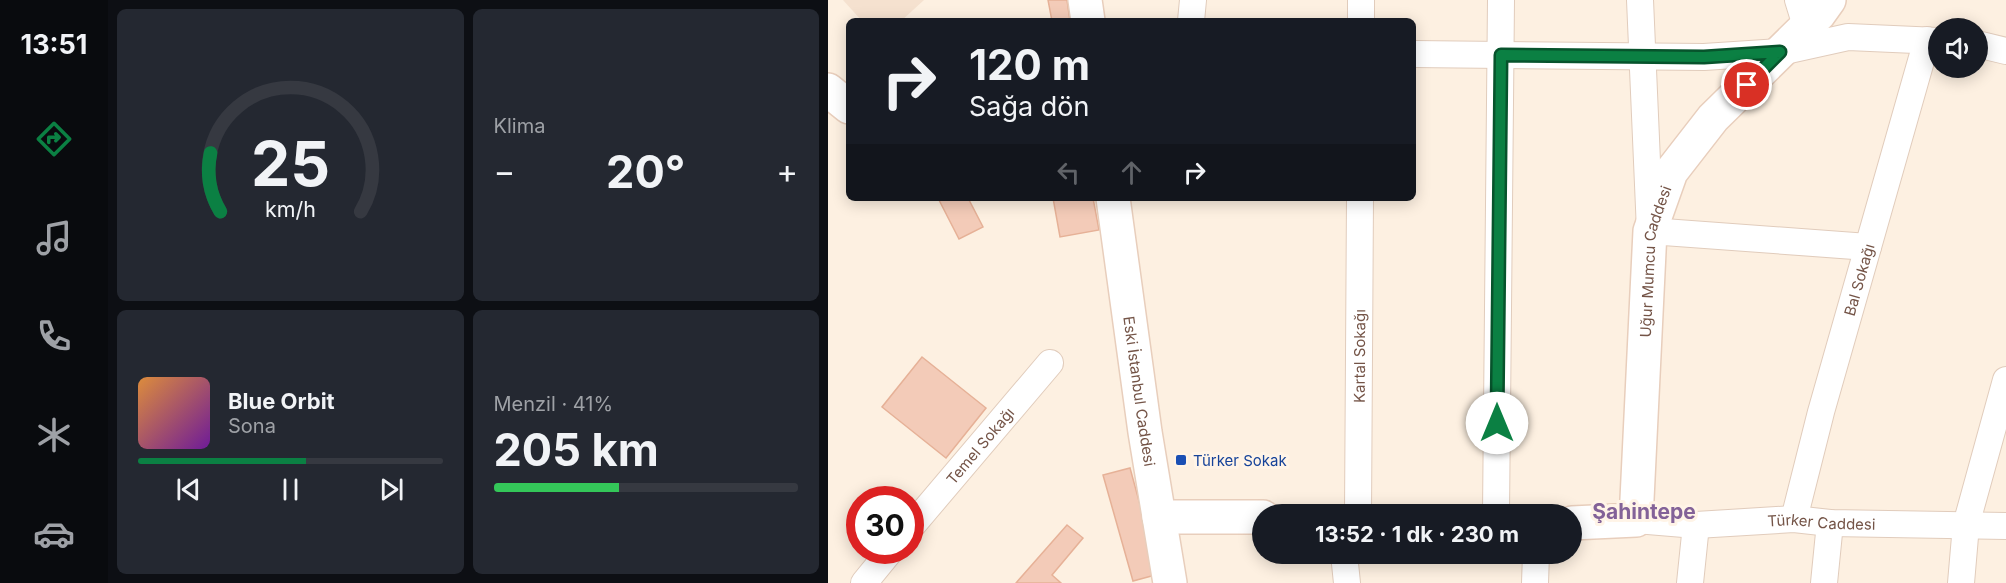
<!DOCTYPE html>
<html lang="tr">
<head>
<meta charset="utf-8">
<style>
  :root { --surface:#171b24; --page:#242831; --text:#f1f3f6; --muted:#9ea1a6; --line:#363941; --accent:#0b8043 }
  body { margin:0; font-family:Inter,sans-serif; background:var(--page); color:var(--text); height:100vh; display:flex; flex-direction:column; font-size:22px; white-space:nowrap }
  * { box-sizing:border-box; margin:0 }
  p { font-size:20px; color:var(--muted) }
  .icon { flex:none; width:33px; height:33px; fill:none; stroke:currentColor; stroke-width:2; stroke-linecap:round; stroke-linejoin:round }
  .map { position:relative; flex:1; overflow:hidden }
  .details { display:flex; flex-direction:column; gap:9px; padding:9px; background:#0d0f14; width:720px }
  .details>* { flex:none }
  .top-card { position:absolute; left:18px; top:18px; width:570px; height:183px; border-radius:9px; box-shadow:0 3px 15px #0003; background:#171b24; color:var(--text); overflow:hidden }
  .fabs { position:absolute; left:1100px; top:18px; display:grid; gap:12px }
  .fabs a { display:grid; place-items:center; width:60px; height:60px; border-radius:50%; background:var(--surface); box-shadow:0 3px 15px #0003; font-size:30px }
  .speed { position:absolute; left:18px; top:486px; display:flex; gap:12px; font-size:30px; font-weight:700; text-align:center }
  .speed>* { display:grid; place-content:center; width:78px; height:78px; border-radius:50%; background:var(--surface); box-shadow:0 3px 15px #0003; line-height:1 }
  .speed .limit { border:9px solid #d22; background:#fff; color:#111 }
  .pin { position:absolute; display:grid; place-items:center; width:51px; height:51px; color:#fff; margin:-26px; border:3px solid #fff; border-radius:50%; box-shadow:0 2px 6px #0007 }
  .me { position:absolute; width:66px; margin:-33px; rotate:0deg; stroke-linejoin:round; filter:drop-shadow(0 0 4px #0008) }
  .turn { display:flex; align-items:center; gap:21px; height:126px; padding:0 24px; font-size:27px }
  .turn .icon { width:78px; height:78px; stroke-width:2.5 }
  .turn b { display:block; font-size:42px; line-height:51px }
  .lanes { display:flex; align-items:center; height:57px; padding:0 24px; background:#0003; justify-content:center; gap:30px; direction:ltr }
  .lanes .off { opacity:.35 }
  .big { font-size:45px; font-weight:700; line-height:1.1 }
  .details .tile { flex:1; display:flex; flex-direction:column; justify-content:center; gap:9px; min-width:0; padding:0 21px; border-radius:9px; background:var(--page) }
  .details .dial { align-items:center; gap:0 }
  .dial svg { height:156px; overflow:visible; fill:none; stroke:var(--line); stroke-width:7; stroke-linecap:round; text-anchor:middle }
  .dial text { fill:var(--text); stroke:none }
  .song { display:flex; align-items:center; gap:18px }
  .cover { width:72px; height:72px; border-radius:9px; background:linear-gradient(135deg,hsl(30 70% 55%),hsl(280 70% 35%)) }
  .played { height:6px; border-radius:3px; background:linear-gradient(90deg,var(--accent) 55%,var(--line) 55%) }
  .keys { display:flex; justify-content:space-around; direction:ltr }
  .heat { display:flex; justify-content:space-between; align-items:center; font-size:33px; direction:ltr }
  .charge { height:9px; border-radius:4px; background:linear-gradient(90deg,#34c759 41%,var(--line) 0) }
  .details .tiles { flex:1; display:grid; gap:9px; grid-template-columns:repeat(2,1fr) }
  .trip { position:absolute; left:424px; top:504px; width:330px; height:60px; border-radius:30px; background:var(--surface); box-shadow:0 3px 15px #0003; font-weight:700; line-height:60px; text-align:center }
  main { display:flex; flex:1; min-height:0 }
  .tabs { display:flex; flex-direction:column; width:108px; justify-content:space-around; align-items:center; background:#090b0e; color:var(--muted) }
  .tabs .icon { width:42px; height:42px }
  .tabs .on { color:var(--accent) }
  .tabs b { font-size:27px; color:var(--text) }
  .map>svg:first-child { display:block }
  .residential { fill:#f5e1cf }
  .building { fill:#f3cbb8; stroke:#e6b197; stroke-width:1.5 }
  .lines { fill:none; stroke-linecap:round; stroke-linejoin:round }
  .street-casing { stroke:#e1ccbc; stroke-width:28 }
  .secondary-casing { stroke:#e8cebc; stroke-width:36 }
  .street { stroke:#fff; stroke-width:26 }
  .secondary { stroke:#fff; stroke-width:33 }
  .route-casing { stroke:#07532c; stroke-width:15 }
  .route { stroke:#0b8043; stroke-width:10 }
  .transit-dot { fill:#1a4fb4; stroke:#fff4e7; stroke-width:2 }
  .labels { text-anchor:middle; dominant-baseline:central; stroke-width:6; stroke-linejoin:round; paint-order:stroke }
  .street-label { font-size:15px; fill:#745447; stroke:#fff4e7 }
  .transit-label { font-size:15px; fill:#164399; stroke:#fff4e7; text-anchor:start }
  .district-label { font-size:21px; font-weight:bold; fill:#836298; stroke:#fff4e7 }
</style>
</head>
<body>
<main>
<nav class="tabs">
<b>13:51</b>
<svg class="icon on" aria-label="directions" viewBox="0 0 24 24"><path d="M12 3l9 9-9 9-9-9zM9 14v-3h6M13 9l2 2-2 2"/></svg>
<svg class="icon" aria-label="music" viewBox="0 0 24 24"><path d="M9 18V5l10-2v13"/><circle cx="6" cy="18" r="3"/><circle cx="16" cy="16" r="3"/></svg>
<svg class="icon" aria-label="phone" viewBox="0 0 24 24"><path d="M5 4h4l2 5-3 2q2 4 5 5l2-3 5 2v4C11 20 4 13 5 4z"/></svg>
<svg class="icon" aria-label="climate" viewBox="0 0 24 24"><path d="M12 3v18M4 7l16 10M4 17L20 7"/></svg>
<svg class="icon" aria-label="car" viewBox="0 0 24 24"><path d="M5 17H2v-5l4-1 3-4h7l3 4 3 1v5h-3M9 17h6M6 11h13"/><circle cx="7" cy="17" r="2"/><circle cx="17" cy="17" r="2"/></svg>
</nav>
<section class="details">
<div class="tiles">
<div class="tile dial"><svg viewBox="0 0 100 80">
<path d="M14 69A42 42 0 1 1 86 69"/>
<path d="M14 69A42 42 0 0 1 9 39" stroke="#0b8043"/>
<text x="50" y="56" font-size="32" font-weight="700">25</text>
<text x="50" y="72" font-size="11">km/h</text>
</svg></div>
<div class="tile"><p>Klima</p>
<div class="heat"><a>−</a><b class="big">20°</b><a>+</a></div>
</div>
<div class="tile">
<div class="song"><i class="cover"></i><div><b>Blue Orbit</b><p>Sona</p></div></div>
<div class="played"></div>
<div class="keys"><svg class="icon" aria-label="previous" viewBox="0 0 24 24"><path d="M18 5L8 12l10 7zM5 5v14"/></svg><svg class="icon" aria-label="pause" viewBox="0 0 24 24"><path d="M8 5v14M16 5v14"/></svg><svg class="icon" aria-label="next" viewBox="0 0 24 24"><path d="M6 5l10 7-10 7zM19 5v14"/></svg></div>
</div>
<div class="tile"><p>Menzil · 41%</p><b class="big">205 km</b><div class="charge"></div></div>
</div>
</section>
<div class="map">
<svg width="1178" height="583" viewBox="0 0 1178 583">
  <rect width="100%" height="100%" fill="#fdf0e1"/>
  <polygon class="residential" points="15,0 96,0 73,21 34,21"/>
  <g class="building">
    <polygon points="220,0 239,0 242,21 224,21"/>
    <polygon points="110,198 140,198 155,227 131,239"/>
    <polygon points="225,198 265,198 271,230 232,237"/>
    <polygon points="94,357 158,408 118,458 54,407"/>
    <polygon points="302,468 331,574 305,581 275,475"/>
    <polygon points="239,525 255,538 224,575 233,583 188,583"/>
  </g>
  <g class="lines">
    <defs>
      <g id="street">
        <polyline points="812,0 822,231 1040,247"/>
        <polyline points="970,0 978,26"/>
        <polyline points="363,21 365,0"/>
        <polyline points="533,21 533,0"/>
        <polyline points="1149,44 1178,51"/>
        <polyline points="585,54 876,57 952,52 1020,37 1110,41"/>
        <path id="s1" d="M530,514l2,-316"/>
        <polyline points="668,514 673,0"/>
        <path id="s2" d="M966,519l27,-107 106,-372"/>
        <path id="s3" d="M808,520l60,5 98,-6 36,4 176,3"/>
        <path id="s4" d="M82,528l140,-165"/>
        <polyline points="516,554 519,583"/>
        <polyline points="36,583 63,550"/>
        <polyline points="707,583 708,554"/>
        <polyline points="862,583 868,525"/>
        <polyline points="996,583 1002,523"/>
        <polyline points="1133,583 1138,525 1178,380"/>
      </g>
      <g id="secondary">
        <polyline points="257,0 260,21"/>
        <polyline points="0,90 21,107"/>
        <path id="s5" d="M285,198l32,234 25,151"/>
        <polyline points="331,517 435,517"/>
        <path id="s6" d="M744,523l64,-3 14,-289 21,-59 42,-54 106,-104 10,-14"/>
      </g>
    </defs>
    <use href="#street" class="street-casing"/>
    <use href="#secondary" class="secondary-casing"/>
    <use href="#street" class="street"/>
    <use href="#secondary" class="secondary"/>
  </g>
  <g class="lines">
    <defs>
      <polyline id="route" points="669,423 673,55 876,57 952,52 919,85"/>
    </defs>
    <use href="#route" class="route-casing"/>
    <use href="#route" class="route"/>
  </g>
  <rect class="transit-dot" x="347" y="454" width="12" height="12" rx="3"/>
  <g class="labels">
    <g class="street-label">
      <text stroke="none"><textPath href="#s6" startOffset="324">Uğur Mumcu Caddesi</textPath></text>
      <text stroke="none"><textPath href="#s2" startOffset="248">Bal Sokağı</textPath></text>
      <text stroke="none"><textPath href="#s1" startOffset="158">Kartal Sokağı</textPath></text>
      <text stroke="none"><textPath href="#s5" startOffset="195">Eski İstanbul Caddesi</textPath></text>
      <text stroke="none"><textPath href="#s4" startOffset="108">Temel Sokağı</textPath></text>
      <text stroke="none"><textPath href="#s3" startOffset="186">Türker Caddesi</textPath></text>
    </g>
    <g class="transit-label">
      <text x="365" y="460">Türker Sokak</text>
    </g>
    <g class="district-label">
      <text x="816" y="511">Şahintepe</text>
    </g>
  </g>
</svg>
<div class="fabs">
<a><svg class="icon" aria-label="sound" viewBox="0 0 24 24"><path d="M4 9h4l5-4v14l-5-4H4zM17 9q2 3 0 6"/></svg></a>
</div>
<div class="speed"><div class="limit">30</div></div>
<div class="pin" style="left:919px;top:85px;background:#d93025"><svg class="icon" aria-label="arrive" viewBox="0 0 24 24"><path d="M6 21V4h12l-3 4 3 4H6"/></svg></div>
<svg class="me" style="left:669px;top:423px" viewBox="-20 -20 40 40"><circle r="19" fill="#fff"/><path d="M0-13L10 11 0 6-10 11z" fill="#0b8043"/></svg>
<div class="trip">13:52 · 1 dk · 230 m</div>
<div class="top-card">
<div class="turn"><svg class="icon" aria-label="right" viewBox="0 0 24 24"><path d="M7 20v-9h11M14 6l5 5-5 5"/></svg><div><b>120 m</b>Sağa dön</div></div>
<div class="lanes"><svg class="icon off" aria-label="left" viewBox="0 0 24 24"><path d="M17 20v-9H6M10 6l-5 5 5 5"/></svg><svg class="icon off" aria-label="ahead" viewBox="0 0 24 24"><path d="M12 20V5M6 11l6-6 6 6"/></svg><svg class="icon" aria-label="right" viewBox="0 0 24 24"><path d="M7 20v-9h11M14 6l5 5-5 5"/></svg></div>
</div>
</div>
</main>
</body>
</html>
